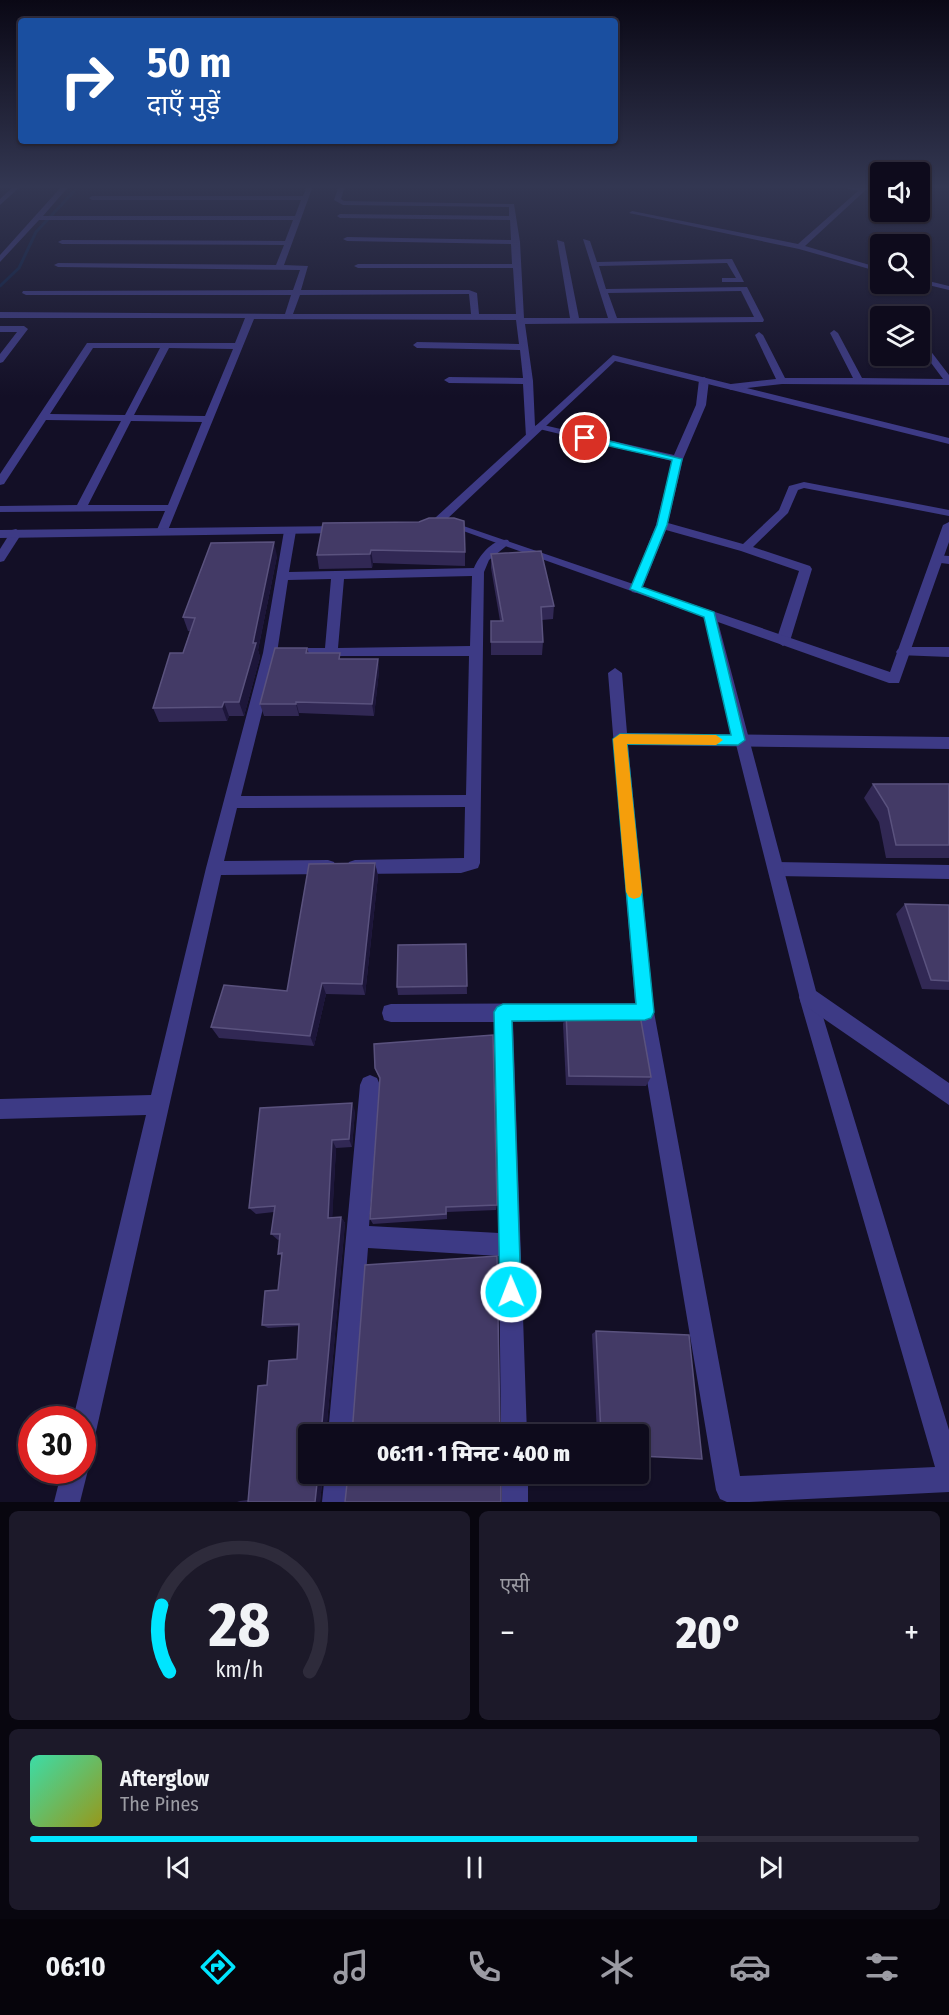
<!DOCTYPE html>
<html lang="hi">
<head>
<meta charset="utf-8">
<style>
  :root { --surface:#0e0b1c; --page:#1c1929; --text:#f1f3f6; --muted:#9b9ba3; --line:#2e2b3b; --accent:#00e5ff }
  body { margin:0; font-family:"Fira Sans Condensed","Noto Sans Devanagari",sans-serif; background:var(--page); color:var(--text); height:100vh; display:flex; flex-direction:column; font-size:22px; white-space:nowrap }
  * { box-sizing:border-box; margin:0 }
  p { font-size:20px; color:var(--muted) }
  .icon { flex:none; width:33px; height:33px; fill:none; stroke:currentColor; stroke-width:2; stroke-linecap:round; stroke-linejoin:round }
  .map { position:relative; height:1502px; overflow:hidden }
  .side { display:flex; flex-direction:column; gap:9px; padding:9px; background:#08060f; flex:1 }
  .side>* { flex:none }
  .guide { position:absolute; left:18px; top:18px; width:600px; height:126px; border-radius:6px; box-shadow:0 2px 4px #0004,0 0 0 2px var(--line); background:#1a4fa0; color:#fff; overflow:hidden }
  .controls { position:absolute; left:870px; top:162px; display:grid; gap:12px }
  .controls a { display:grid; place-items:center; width:60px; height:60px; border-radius:6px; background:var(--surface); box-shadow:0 2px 4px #0004,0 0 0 2px var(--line); font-size:30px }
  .speed { position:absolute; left:18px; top:1406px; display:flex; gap:12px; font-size:30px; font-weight:700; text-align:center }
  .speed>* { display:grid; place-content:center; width:78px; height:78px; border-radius:50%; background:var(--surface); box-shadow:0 2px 4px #0004,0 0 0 2px var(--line); line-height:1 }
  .speed .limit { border:9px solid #d22; background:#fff; color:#111 }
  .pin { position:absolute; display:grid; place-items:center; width:51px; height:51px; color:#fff; margin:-26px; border:3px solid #fff; border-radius:50%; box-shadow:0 2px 6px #0007 }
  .me { position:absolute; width:66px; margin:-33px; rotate:359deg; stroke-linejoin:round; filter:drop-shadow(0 0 4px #0008) }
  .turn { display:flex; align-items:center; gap:21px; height:126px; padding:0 30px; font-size:27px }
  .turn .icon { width:78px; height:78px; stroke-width:2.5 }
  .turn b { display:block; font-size:42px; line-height:51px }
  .big { font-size:45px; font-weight:800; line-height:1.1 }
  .side .widget { flex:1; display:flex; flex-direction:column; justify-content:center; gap:9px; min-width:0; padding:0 21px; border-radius:9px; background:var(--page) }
  .side .dial { align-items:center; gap:0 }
  .dial svg { height:156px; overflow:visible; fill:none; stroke:var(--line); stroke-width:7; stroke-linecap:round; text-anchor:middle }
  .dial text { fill:var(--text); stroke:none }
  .song { display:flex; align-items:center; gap:18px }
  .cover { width:72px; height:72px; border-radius:9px; background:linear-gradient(135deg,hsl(160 70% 55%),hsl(60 70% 35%)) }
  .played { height:6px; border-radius:3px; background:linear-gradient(90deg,var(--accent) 75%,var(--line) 75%) }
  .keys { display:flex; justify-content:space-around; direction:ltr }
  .heat { display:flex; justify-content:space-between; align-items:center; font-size:33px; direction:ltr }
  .side .tiles { flex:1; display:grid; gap:9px; grid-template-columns:1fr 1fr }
  .widget:last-child { grid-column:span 2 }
  .trip { position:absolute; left:298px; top:1424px; width:351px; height:60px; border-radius:6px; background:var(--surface); box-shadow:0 2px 4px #0004,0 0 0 2px var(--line); font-weight:800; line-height:60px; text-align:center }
  .tab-bar { display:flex; height:96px; justify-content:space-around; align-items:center; background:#06040b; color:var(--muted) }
  .tab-bar .icon { width:42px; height:42px }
  .tab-bar .current { color:var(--accent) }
  .tab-bar b { font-size:27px; color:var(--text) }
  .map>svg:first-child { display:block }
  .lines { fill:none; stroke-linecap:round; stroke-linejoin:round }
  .stream { stroke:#0a1f44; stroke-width:3 }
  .minor { fill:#3d3a85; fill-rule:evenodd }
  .tertiary { fill:#3d3a85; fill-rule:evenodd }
  .wall { fill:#312854 }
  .shaded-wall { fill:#1d163a }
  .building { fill:#433a66; stroke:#5a527e; stroke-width:1.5 }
  .route { fill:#00e5ff; stroke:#0095a6; stroke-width:1.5 }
  .slow { fill:#f59e0b }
</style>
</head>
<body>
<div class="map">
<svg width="949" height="1502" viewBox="0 0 949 1502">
  <rect width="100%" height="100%" fill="#130f26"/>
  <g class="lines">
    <polyline class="stream" points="0,286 19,268 36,232 79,186"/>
    <g class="minor">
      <polygon points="14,186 21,186 0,205 0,199"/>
      <path d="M62,186h7l-26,30h252l6,-16h-209l-3,-2 3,-2h211l4,-10h6l-29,79 24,1 -7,24h168l8,3 2,21h37l-3,-46h-155l-4,-2 4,-2h154l-1,-20 -164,-3 -4,-2 4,-2 164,3 -1,-20 -170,-2 -3,-2 3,-2 169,2v-9l-166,-2 -9,-5 5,-14h6l-4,13 3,2 170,3 6,38 4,76h46l-13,-78 7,2 15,76h29l-25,-79 7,2 7,21 135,-3 12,23h-22v-4h14l-9,-15 -128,3 7,23 141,-2 17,33 -1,2 -238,2 8,57 2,45 4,-2 135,31 22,-50 3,-25 5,-3 5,3 -3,25 -23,54 -15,64 75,21 36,-34 10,-24 15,-4 145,28v6l-145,-28 -6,2 -10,23 -35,34 57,19 2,3 -22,72 -7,5 -7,-5 23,-70 -58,-20 -75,-21 -24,59 -6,4 -4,-1 -2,-3 26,-64 16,-64 -137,-33 -1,9h-8l-3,-53 -74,-1 -5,-3 5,-3 74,1 -3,-28 -103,-2 -4,-3 4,-3 102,2 -3,-24 -262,-1 -88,216h-8l-2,-3 9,-21 -165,1v-6l77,-1 44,-84 -75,-1 -42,64 -4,1v-11l87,-131h148l10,-25h-245v-6l285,2 6,-19h-265l-4,-2 1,-2 270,-1 7,-20 -242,-3 -4,-2 4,-2 218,2 8,-20 -222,-1 -4,-2 4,-2 223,1 8,-21h-254l-39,42v-7zM741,291l13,26 -137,1 -9,-25zM469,294l2,20h-178l7,-19zM93,348h67l-35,67 -75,-1zM169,348l64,1 -28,67 -71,-1zM131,421l71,1 -34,83h-80z"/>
      <polygon points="837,186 870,186 805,246 880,268 880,272 799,249 629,213 632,211 798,244 858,191"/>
      <polygon points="920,279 949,286 949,290 920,283"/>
      <polygon points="898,312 901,313 903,316 895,316 895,313"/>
      <polygon points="0,326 24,326 28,329 3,362 0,363 0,354 17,332 0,332"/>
      <polygon points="834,330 838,333 862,378 943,379 920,348 920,340 923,341 949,375 949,385 782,384 731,390 726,387 731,384 776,379 755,335 759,332 763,335 785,378 853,378 830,333"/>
      <path d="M290,527l6,4 -7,41 185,-4c5,-12 19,-30 34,-28l2,3 -21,17 -5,12 -4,291 -2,5 -17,5 -106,1 -6,-2 -2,-5 2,-5 6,-2 109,-2 1,-51 -228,1 -13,53 104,-1 6,2 2,5 -2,5 -6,2 -107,1 -126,561 -4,9 -9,3v-29h-9l73,-304 -146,4v-20l151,-4 55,-227 57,-215 21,-122zM472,576l-2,70 -132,2 6,-69zM331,579l-6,69h-35l-7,5 2,3h184l-3,139 -225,1 36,-143 11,-73z"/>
      <polygon points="16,529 22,533 4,561 0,562 0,549 12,530"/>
      <polygon points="937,555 949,556 949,564 933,562 931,559"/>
      <polygon points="903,647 949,647 949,657 898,655 896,652 898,649"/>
      <polygon points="615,668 622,673 627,733 949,737 949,749 628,745 654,1012 740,1476 935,1467 799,997 801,991 808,988 815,991 817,997 949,1430 949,1492 749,1502 727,1502 720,1499 716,1490 637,1021 513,1022 527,1434 501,1434 499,1256 368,1248 354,1434 328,1434 360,1085 363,1078 370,1075 377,1078 380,1085 369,1226 499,1233 494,1022 391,1022 384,1020 382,1013 384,1006 391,1004 635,1003 608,673"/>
      <polygon points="776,862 949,865 949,879 776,876 770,874 768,869 770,864"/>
      <polygon points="82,1460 88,1470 80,1502 54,1502 62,1470 82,1470"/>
      <polygon points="325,1473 351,1473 348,1502 322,1502"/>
      <rect x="502" y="1473" width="26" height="29"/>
    </g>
    <g class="tertiary">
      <polygon points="613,355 949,438 949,444 615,361 446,520 890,672 943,525 949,522 949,542 899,683 889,683 718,622 816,991 949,1083 949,1105 801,1003 704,617 441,523 425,531 419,527 435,518"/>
      <polygon points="341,526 345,527 345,533 0,538 0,530"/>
    </g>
  </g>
  <g class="wall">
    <polygon points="323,523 465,552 465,566 373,563 372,568 319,569 317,555"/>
    <polygon points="491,554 554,606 553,619 542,620 543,642 542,655 491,655 491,621 500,621 491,568"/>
    <polygon points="277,556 258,650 260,657 244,716 229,716 227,721 159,722 153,708 183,653 190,631 188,631 183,617"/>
    <polygon points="307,648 309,653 341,659 378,659 379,671 374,716 299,713 299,716 264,716 260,704"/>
    <polygon points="949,783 949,858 886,858 879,822 864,798 873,784"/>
    <polygon points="375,863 378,876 365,995 326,994 314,1046 219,1038 211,1027 287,991"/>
    <polygon points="905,904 949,905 949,990 922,989 896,914"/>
    <polygon points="466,944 467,994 398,995 397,987"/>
    <polygon points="566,1013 651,1077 646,1086 566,1085 563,1024"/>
    <polygon points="375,1068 497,1205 496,1210 447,1212 447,1219 373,1224 370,1219 380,1081"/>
    <polygon points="355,1111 352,1147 336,1148 332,1218 341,1217 345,1223 326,1434 309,1434 348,1474 323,1474 320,1502 237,1502 240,1501 248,1500 267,1385 297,1359 299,1326 268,1328 262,1325 278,1290 282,1256 278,1254 280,1239 278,1240 271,1234 274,1212 256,1214 249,1208"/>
    <polygon points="596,1331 639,1434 597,1434 592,1334"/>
  </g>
  <g class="shaded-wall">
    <polygon points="274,542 277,556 258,650 260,657 244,716 239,702"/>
    <polygon points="371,550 373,563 372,568 370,554"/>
    <polygon points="378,659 379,671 374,716 372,704"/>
    <polygon points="224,702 229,716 227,721 222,707"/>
    <polygon points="296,702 299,713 299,716 296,704"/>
    <polygon points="375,863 378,876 365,995 362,984"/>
    <polygon points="322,983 326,994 314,1046 310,1036"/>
    <polygon points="352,1103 355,1111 352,1147 349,1139"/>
    <polygon points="332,1140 336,1148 332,1223 328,1218"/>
    <polygon points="341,1217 345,1223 326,1434 321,1434"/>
    <polygon points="323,1473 320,1502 315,1502 318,1474"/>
  </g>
  <g class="building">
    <polygon points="429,518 454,518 464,521 465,552 371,550 370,554 317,555 323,523 419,522"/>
    <polygon points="274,542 253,643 256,643 239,702 224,702 222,707 153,708 170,653 183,653 195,618 183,617 211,543"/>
    <polygon points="541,551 554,606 541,607 543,642 491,642 491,621 503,621 491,554"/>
    <polygon points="275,648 307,648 306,653 340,653 339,659 378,659 372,704 296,702 296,704 260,704"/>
    <polygon points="873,784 949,784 949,845 896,845 888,808"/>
    <polygon points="375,863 362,984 322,983 310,1036 211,1027 224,985 287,991 309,864"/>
    <polygon points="905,904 949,905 949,981 931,980"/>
    <polygon points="466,944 467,986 397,987 398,945"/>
    <polygon points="566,1013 640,1015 651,1077 569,1076"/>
    <polygon points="493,1035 497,1205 446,1207 446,1214 370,1219 380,1078 375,1068 374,1044"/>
    <polygon points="352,1103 349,1139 332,1140 328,1218 341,1217 321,1434 309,1434 309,1473 504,1473 501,1475 501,1502 345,1502 348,1474 318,1474 315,1502 248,1502 258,1386 267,1385 269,1361 297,1359 299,1324 262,1325 265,1291 278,1290 282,1253 278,1254 280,1234 271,1234 275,1206 249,1208 260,1108"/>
    <polygon points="497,1256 500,1434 352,1434 365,1265"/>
    <polygon points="596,1331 689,1335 702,1459 639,1456 639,1434 601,1434"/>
  </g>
  <linearGradient id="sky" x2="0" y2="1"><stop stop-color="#0a0815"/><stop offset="0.47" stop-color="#333752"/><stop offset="1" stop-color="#333752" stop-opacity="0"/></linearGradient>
  <rect width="949" height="397" fill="url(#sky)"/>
  <polygon class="route" points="585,435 682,459 667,525 642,587 714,612 745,740 738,745 627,744 654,1012 651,1018 645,1020 512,1021 521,1292 518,1299 511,1302 503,1299 500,1292 494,1012 497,1007 503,1004 636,1004 613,739 620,734 731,735 704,617 630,589 657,525 672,460 582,440 582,436"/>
  <polygon class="slow" points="620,734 716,735 723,740 716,745 627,744 642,892 640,897 634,899 629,897 626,892 613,739"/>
</svg>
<div class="controls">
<a><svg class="icon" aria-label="sound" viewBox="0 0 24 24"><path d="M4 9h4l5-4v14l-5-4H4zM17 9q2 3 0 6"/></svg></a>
<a><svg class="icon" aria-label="search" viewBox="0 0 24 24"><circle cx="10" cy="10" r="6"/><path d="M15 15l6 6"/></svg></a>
<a><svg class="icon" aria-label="layers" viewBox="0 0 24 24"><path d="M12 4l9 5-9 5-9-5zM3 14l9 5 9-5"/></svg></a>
</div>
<div class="speed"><div class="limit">30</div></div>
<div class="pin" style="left:585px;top:438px;background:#d93025"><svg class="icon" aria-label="arrive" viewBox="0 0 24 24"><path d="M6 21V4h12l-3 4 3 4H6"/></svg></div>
<svg class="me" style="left:511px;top:1292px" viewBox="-20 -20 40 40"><circle r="17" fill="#00e5ff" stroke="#fff" stroke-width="3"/><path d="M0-11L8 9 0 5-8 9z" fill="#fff"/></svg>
<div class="trip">06:11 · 1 मिनट · 400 m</div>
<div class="guide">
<div class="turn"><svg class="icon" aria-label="right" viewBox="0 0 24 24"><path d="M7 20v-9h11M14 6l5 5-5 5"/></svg><div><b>50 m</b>दाएँ मुड़ें</div></div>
</div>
</div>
<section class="side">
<div class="tiles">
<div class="widget dial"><svg viewBox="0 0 100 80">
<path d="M14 69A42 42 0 1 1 86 69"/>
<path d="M14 69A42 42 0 0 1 10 35" stroke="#00e5ff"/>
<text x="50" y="56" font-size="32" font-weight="700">28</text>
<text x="50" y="72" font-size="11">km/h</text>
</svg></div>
<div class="widget"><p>एसी</p>
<div class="heat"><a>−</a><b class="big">20°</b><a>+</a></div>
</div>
<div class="widget">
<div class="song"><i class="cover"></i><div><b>Afterglow</b><p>The Pines</p></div></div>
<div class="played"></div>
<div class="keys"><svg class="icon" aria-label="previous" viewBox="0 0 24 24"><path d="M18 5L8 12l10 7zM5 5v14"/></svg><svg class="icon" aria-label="pause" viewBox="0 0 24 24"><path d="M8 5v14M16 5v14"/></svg><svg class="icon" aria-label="next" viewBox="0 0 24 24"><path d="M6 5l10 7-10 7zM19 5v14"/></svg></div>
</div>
</div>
</section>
<nav class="tab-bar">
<b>06:10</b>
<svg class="icon current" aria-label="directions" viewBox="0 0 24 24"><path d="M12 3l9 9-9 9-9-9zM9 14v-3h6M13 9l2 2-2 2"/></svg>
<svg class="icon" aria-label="music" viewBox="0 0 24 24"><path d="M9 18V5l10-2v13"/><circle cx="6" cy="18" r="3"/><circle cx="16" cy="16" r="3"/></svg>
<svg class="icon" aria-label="phone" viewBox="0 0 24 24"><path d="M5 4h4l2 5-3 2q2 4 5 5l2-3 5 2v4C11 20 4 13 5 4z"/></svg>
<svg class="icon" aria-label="climate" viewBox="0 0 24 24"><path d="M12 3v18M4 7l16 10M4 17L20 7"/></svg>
<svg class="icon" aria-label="car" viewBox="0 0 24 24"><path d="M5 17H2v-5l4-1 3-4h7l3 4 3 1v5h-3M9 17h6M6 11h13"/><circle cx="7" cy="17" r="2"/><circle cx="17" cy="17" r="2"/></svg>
<svg class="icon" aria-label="filters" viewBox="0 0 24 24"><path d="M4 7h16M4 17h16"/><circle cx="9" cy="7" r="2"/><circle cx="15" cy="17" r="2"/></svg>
</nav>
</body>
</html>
